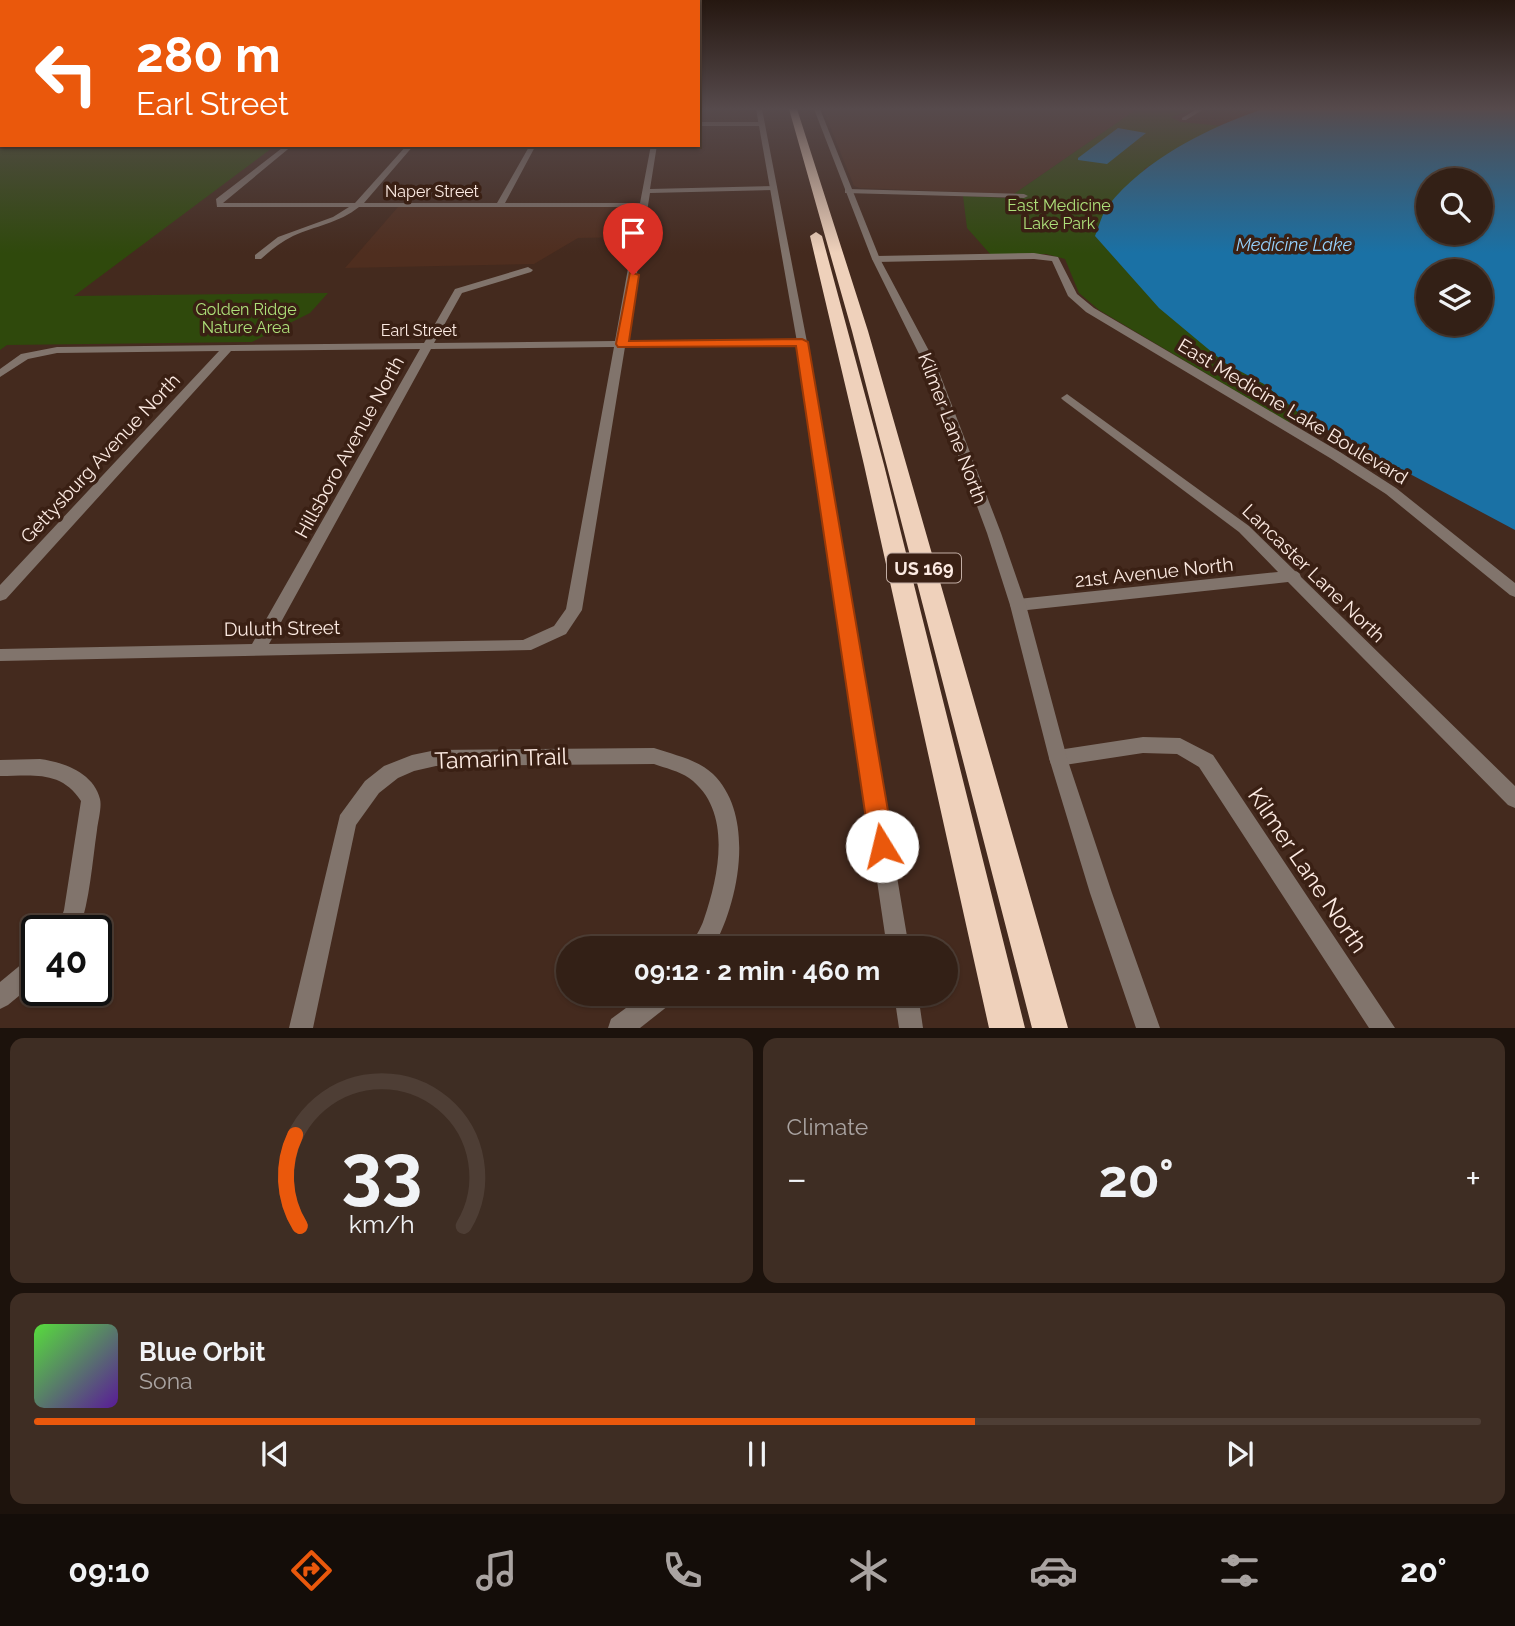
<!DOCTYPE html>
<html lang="en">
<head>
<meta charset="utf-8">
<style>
  :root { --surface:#332016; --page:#3e2d23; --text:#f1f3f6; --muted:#a9a3a1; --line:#4e3e35; --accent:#ea580c }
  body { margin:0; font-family:Raleway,sans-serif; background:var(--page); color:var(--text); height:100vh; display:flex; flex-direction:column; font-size:26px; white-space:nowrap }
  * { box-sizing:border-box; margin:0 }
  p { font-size:23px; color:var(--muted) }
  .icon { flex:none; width:38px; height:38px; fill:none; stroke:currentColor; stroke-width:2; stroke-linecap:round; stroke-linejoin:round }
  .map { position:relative; height:1028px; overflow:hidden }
  .sheet { display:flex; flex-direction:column; gap:10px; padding:10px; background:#1c120c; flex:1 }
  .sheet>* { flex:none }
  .guide { position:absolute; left:0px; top:0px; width:700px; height:147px; box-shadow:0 2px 5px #0004,0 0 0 2px var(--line); background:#ea580c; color:#fff; overflow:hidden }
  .controls { position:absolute; left:1416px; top:168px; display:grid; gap:14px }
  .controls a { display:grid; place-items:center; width:77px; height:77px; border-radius:50%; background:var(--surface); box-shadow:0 2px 5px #0004,0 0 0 2px var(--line); font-size:35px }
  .speed { position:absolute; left:21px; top:915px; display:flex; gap:14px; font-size:35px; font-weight:700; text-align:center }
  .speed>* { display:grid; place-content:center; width:91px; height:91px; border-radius:50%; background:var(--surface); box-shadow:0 2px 5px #0004,0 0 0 2px var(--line); line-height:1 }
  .speed .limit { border:4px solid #111; border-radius:10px; background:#fff; color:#111 }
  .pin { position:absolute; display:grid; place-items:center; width:60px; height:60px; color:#fff; margin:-72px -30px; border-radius:50% 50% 50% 0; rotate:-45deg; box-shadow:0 0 7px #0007 }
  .pin .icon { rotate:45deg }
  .me { position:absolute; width:77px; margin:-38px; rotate:351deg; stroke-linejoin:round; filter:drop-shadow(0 0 5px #0008) }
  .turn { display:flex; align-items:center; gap:24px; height:147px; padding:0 21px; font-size:32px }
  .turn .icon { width:91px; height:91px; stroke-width:2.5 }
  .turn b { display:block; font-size:49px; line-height:60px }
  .big { font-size:52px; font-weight:700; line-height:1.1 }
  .sheet .widget { flex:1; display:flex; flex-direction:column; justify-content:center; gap:10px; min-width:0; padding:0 24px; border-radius:14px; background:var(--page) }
  .sheet .dial { align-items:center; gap:0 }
  .dial svg { height:182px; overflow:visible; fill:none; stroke:var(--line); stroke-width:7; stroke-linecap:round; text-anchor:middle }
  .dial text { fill:var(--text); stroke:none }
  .song { display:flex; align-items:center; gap:21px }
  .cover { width:84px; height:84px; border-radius:10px; background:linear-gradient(135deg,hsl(110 70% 55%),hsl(270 70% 35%)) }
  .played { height:7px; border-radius:4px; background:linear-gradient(90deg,var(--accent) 65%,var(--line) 65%) }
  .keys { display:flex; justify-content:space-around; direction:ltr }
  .heat { display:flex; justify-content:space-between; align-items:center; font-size:38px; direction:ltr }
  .sheet .tiles { flex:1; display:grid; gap:10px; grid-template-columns:1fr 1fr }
  .widget:last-child { grid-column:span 2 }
  .trip { position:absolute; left:556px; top:936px; width:402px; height:70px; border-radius:35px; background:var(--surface); box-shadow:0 2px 5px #0004,0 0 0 2px var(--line); font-weight:700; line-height:70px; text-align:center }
  .menu { display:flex; height:112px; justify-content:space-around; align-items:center; background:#140d09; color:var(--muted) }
  .menu .icon { width:49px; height:49px }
  .menu .on { color:var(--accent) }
  .menu b { font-size:32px; color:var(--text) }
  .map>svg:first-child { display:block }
  .built { fill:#4f2e1f }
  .green { fill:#2f490c }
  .water { fill:#1a71a5; fill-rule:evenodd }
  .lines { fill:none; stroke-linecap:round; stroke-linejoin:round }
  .minor { fill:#81746c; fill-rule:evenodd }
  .tertiary { fill:#81746c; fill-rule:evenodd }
  .motorway { fill:#efd1bb; fill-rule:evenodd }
  .route { fill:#ea580c; stroke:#983908; stroke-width:2 }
  .labels { text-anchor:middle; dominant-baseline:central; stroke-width:7; stroke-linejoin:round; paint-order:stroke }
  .far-street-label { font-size:16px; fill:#fceae2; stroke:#3a2014 }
  .far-park-label { font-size:16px; fill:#aee17a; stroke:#3a2014 }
  .far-water-label { font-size:18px; font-style:italic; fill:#95d0fb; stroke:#3a2014 }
  .shield { fill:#3a2014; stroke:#c2ada4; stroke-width:2 }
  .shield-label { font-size:18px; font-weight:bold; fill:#fceae2 }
  .street-label { font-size:19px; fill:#fceae2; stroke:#3a2014 }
  .near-street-label { font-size:23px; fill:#fceae2; stroke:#3a2014 }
</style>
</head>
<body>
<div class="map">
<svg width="1515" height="1028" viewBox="0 0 1515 1028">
  <rect width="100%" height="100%" fill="#442a1e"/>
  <g class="built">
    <polygon points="823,109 1137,109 1014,194 860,188 854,186"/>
    <polygon points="398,207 629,207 638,209 634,237 578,238 534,264 345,268"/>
  </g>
  <g class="green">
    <polygon points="1137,109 1196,109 1171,117 1180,122 1223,126 1144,169 1225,363 1264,384 1305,418 1288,422 1099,310 1079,293 1065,259 1046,254 991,255 967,228 963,196 1008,198"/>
    <polygon points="0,128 2,145 276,145 74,296 328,293 310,313 252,342 7,345 0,350"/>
  </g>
  <g class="water">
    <path d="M1263,109h252v421l-210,-112 -41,-34 -39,-21 -66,-55 -64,-72c4,-10 7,-22 13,-30 37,-47 99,-78 155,-97zM1428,180h52v53h-52zM1428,271h52v53h-52z"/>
    <polygon points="1118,128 1146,133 1107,164 1078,160 1078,158"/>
  </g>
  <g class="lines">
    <g class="minor">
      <polygon points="1197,109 1204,109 1186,120 1182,120 1182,118"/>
      <polygon points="698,122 762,122 765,124 762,126 698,126"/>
      <path d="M286,145h7l-70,58h132l52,-58h7l-50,58h133l33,-58h6l-31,58h135l11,-58h6l-7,44 127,-3v4h-3l-124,3 -24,148 176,-2 5,3 -5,3 -177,2 -43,263 -16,24 -35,16 -531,11v-12l252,-5 168,-295 -189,2 -225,248 -6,2v-16l219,-234 -162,2 -29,6 -28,18v-8l21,-15 36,-7 367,-4 31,-54 73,-22 5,3 -2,2 -69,21 -28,50 181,-2 24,-134h-280c-20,16 -44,19 -66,29 -12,6 -22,14 -32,23h-6v-4l23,-18 55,-20 16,-10h-132l-1,-8zM614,347l-48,262 -12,17 -31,14 -254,4 162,-295z"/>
      <polygon points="848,189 1024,194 1028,196 1024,198 845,193 845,189"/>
      <polygon points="1034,253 1058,257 1077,294 1094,308 1340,452 1396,488 1515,583 1515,597 1510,595 1386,494 1330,458 1086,312 1068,296 1052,261 1034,259 876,262 872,259 876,256"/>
      <polygon points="1067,394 1249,526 1295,571 1299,572 1301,577 1515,786 1515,808 1508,805 1288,582 1018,611 1012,609 1010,605 1012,601 1018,599 1278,572 1239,532 1063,400 1061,398"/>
      <polygon points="1143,737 1180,738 1213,755 1395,1028 1369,1028 1199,767 1177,754 1143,753 1058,766 1051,764 1049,758 1051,752 1058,750"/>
      <path d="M654,748c20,7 43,11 59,26 43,42 26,128 0,174h-23c4,-10 11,-19 14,-29 15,-44 29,-109 -15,-141 -10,-7 -24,-10 -35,-14l-218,2 -22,5 -16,7 -19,15 -23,32 -43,203h-24l51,-213 25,-34 19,-15 28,-11 24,-5z"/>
      <path d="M40,759c23,3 54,14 60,40 2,8 -2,22 -3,31 -5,34 -7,69 -18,101h-22l7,-21 17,-109c-20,-31 -48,-25 -81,-25v-16z"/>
      <polygon points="37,955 37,981 8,1005 0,1009 0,982 29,958"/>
      <polygon points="645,994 677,994 673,1002 640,1028 608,1028 611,1019"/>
    </g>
    <g class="tertiary">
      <polygon points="756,109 762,109 807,342 909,948 887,948 797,342"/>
      <polygon points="814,109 820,109 880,259 936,364 1001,533 1026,605 1067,758 1112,893 1160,1028 1136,1028 1090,893 1049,758 1010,605 987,533 924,364 872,259"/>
      <polygon points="894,994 918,994 923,1028 899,1028"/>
    </g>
    <g class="motorway">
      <polygon points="789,109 797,109 868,331 1068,1028 1032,1028 852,331"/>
      <polygon points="816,232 822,236 884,465 1025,1028 989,1028 864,465 810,236"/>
    </g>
  </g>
  <linearGradient id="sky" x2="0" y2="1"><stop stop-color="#251710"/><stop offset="0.43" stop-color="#564a4c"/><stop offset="1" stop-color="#564a4c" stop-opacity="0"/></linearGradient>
  <rect width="1515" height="253" fill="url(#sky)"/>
  <polygon class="route" points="630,272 639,275 629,341 802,339 808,342 894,846 890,854 882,857 874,854 870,846 796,346 618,347 616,344"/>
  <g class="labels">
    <g class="far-street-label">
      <text x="432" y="191">Naper Street</text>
      <text x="419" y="330">Earl Street</text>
    </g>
    <g class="far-park-label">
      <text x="1059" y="205">East Medicine<tspan x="1059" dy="18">Lake Park</tspan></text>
      <text x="246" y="309">Golden Ridge<tspan x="246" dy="18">Nature Area</tspan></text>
    </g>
    <g class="far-water-label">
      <text x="1294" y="244">Medicine Lake</text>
    </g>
    <rect class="shield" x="887" y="553.5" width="74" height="29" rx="5"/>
    <g class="shield-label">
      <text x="924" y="568">US 169</text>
    </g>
    <g class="street-label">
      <text transform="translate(1293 411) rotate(31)">East Medicine Lake Boulevard</text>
      <text transform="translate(953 428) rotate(69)">Kilmer Lane North</text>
      <text transform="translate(349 447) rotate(-61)">Hillsboro Avenue North</text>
      <text transform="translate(100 458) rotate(-47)">Gettysburg Avenue North</text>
      <text transform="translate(1154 572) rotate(-6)">21st Avenue North</text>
      <text transform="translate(1314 573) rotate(44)">Lancaster Lane North</text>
      <text transform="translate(282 628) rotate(-1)">Duluth Street</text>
    </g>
    <g class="near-street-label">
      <text transform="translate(501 758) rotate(-2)">Tamarin Trail</text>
      <text transform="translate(1308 870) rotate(56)">Kilmer Lane North</text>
    </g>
  </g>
</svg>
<div class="controls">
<a><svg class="icon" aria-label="search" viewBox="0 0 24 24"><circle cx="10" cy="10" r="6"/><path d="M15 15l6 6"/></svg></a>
<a><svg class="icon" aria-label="layers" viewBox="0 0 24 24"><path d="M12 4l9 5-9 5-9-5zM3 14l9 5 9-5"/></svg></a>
</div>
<div class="speed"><div class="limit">40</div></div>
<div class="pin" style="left:633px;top:275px;background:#d93025"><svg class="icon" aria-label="arrive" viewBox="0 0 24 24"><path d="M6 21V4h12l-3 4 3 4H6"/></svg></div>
<svg class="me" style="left:882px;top:846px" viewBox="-20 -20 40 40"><circle r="19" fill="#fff"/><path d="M0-13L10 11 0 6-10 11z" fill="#ea580c"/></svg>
<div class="trip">09:12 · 2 min · 460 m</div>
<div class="guide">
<div class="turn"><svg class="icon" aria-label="left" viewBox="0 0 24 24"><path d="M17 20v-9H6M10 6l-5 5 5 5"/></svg><div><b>280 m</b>Earl Street</div></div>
</div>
</div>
<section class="sheet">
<div class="tiles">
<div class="widget dial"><svg viewBox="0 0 100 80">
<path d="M14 69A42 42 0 1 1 86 69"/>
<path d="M14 69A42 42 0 0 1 12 29" stroke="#ea580c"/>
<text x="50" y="56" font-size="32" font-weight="700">33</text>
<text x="50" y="72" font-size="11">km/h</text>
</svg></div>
<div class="widget"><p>Climate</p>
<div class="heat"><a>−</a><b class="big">20°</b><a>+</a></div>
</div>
<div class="widget">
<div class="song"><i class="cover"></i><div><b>Blue Orbit</b><p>Sona</p></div></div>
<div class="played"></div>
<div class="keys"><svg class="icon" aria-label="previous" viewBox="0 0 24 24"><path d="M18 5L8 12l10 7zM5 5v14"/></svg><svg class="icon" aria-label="pause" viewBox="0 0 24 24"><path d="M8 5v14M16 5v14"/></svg><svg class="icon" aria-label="next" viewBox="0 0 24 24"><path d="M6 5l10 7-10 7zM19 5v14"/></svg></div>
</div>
</div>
</section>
<nav class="menu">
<b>09:10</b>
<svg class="icon on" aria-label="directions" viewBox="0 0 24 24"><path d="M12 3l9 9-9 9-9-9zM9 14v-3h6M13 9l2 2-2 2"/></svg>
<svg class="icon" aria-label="music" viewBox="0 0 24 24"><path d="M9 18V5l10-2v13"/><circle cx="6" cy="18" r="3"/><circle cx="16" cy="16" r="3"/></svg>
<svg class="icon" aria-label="phone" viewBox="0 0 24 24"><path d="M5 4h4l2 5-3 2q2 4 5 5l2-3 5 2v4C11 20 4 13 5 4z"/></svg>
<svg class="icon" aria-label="climate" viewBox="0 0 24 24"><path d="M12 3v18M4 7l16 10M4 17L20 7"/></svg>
<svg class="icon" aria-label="car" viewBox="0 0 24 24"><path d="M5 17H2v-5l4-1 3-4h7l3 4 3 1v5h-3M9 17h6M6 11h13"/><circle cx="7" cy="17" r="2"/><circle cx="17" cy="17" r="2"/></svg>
<svg class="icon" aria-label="filters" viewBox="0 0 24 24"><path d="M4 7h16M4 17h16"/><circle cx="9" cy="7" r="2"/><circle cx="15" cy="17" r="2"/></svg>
<b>20°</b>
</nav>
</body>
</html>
